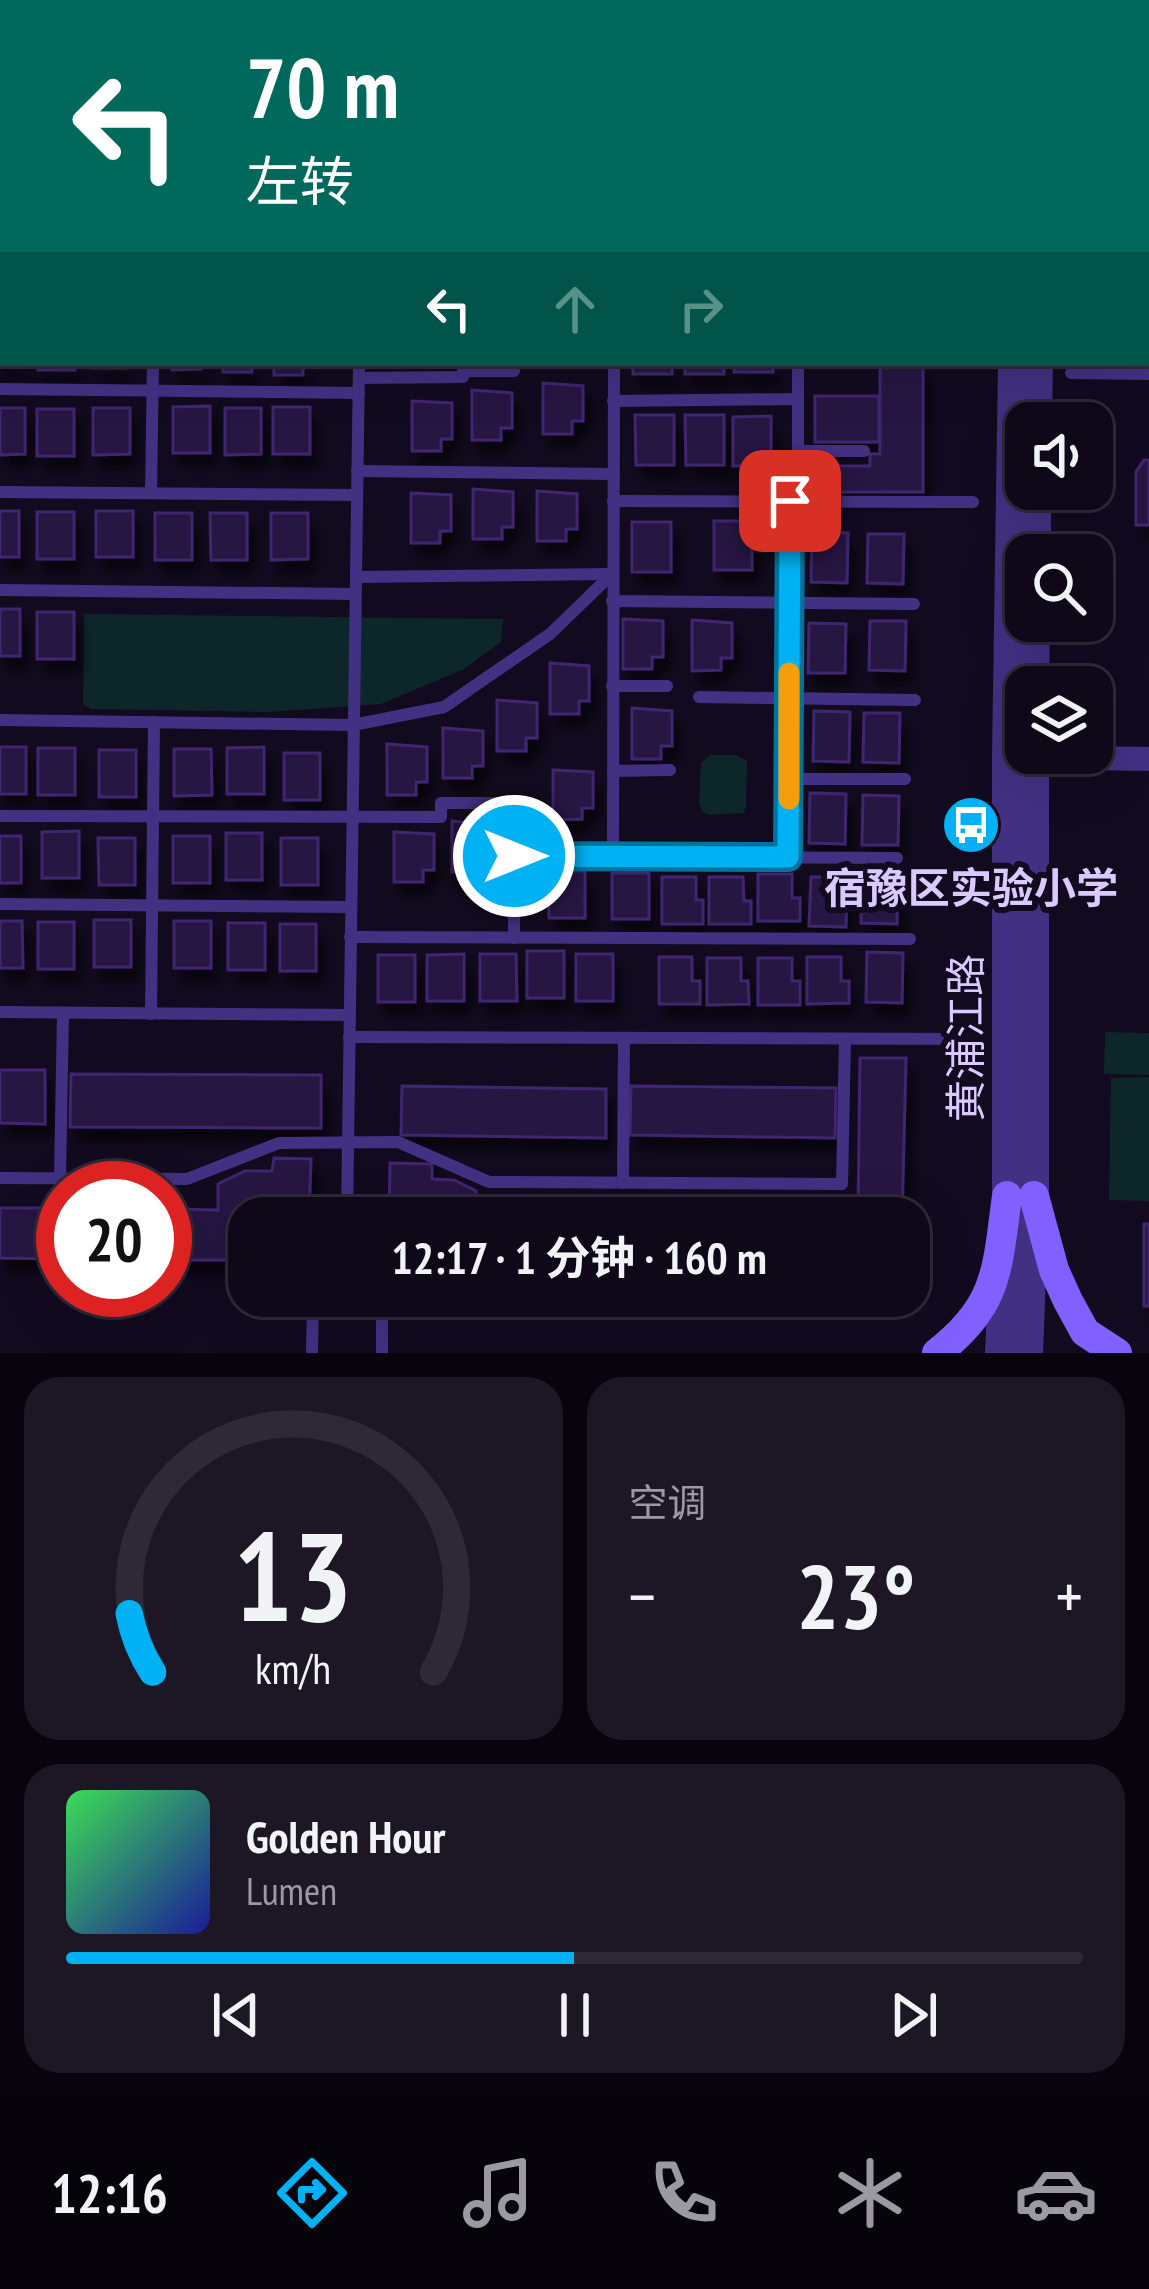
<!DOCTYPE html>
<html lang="zh">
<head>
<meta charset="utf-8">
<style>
  :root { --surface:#0e0818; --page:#1c1625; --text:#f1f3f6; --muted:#9b9aa2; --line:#2e2937; --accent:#00b2f4 }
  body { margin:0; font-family:"PT Sans Narrow","Noto Sans SC",sans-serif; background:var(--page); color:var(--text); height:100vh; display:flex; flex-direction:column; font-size:45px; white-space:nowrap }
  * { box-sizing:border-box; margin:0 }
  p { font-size:39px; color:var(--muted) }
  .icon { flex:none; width:66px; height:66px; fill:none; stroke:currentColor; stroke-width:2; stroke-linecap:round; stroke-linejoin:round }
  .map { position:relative; height:1353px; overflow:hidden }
  .details { display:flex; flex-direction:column; gap:24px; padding:24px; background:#08040d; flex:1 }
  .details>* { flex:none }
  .top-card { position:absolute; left:0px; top:0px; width:1149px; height:366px; box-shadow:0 12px 48px #0002,0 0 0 3px var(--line); background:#00695c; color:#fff; overflow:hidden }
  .buttons { position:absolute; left:1005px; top:402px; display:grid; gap:24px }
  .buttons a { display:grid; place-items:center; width:108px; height:108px; border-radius:24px; background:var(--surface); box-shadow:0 12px 48px #0002,0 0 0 3px var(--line); font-size:60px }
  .speed { position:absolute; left:36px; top:1161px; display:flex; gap:24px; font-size:60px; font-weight:700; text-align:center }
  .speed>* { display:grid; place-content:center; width:156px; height:156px; border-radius:50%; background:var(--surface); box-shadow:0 12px 48px #0002,0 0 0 3px var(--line); line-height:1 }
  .speed .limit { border:18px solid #d22; background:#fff; color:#111 }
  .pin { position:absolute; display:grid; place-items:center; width:102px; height:102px; color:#fff; margin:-51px; border-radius:24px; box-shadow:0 6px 18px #0006 }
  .me { position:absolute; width:132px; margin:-66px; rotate:90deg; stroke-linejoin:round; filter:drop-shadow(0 0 9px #0008) }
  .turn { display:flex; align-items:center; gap:42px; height:252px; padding:0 48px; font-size:54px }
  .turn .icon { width:156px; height:156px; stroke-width:2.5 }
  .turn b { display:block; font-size:84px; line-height:102px }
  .lanes { display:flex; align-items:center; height:114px; padding:0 48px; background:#0003; justify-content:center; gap:60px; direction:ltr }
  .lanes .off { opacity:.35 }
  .big { font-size:90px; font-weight:700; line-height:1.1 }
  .details .tile { flex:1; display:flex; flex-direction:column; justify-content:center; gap:18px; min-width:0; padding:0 42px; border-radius:36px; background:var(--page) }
  .details .dial { align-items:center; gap:0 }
  .dial svg { height:312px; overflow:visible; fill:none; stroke:var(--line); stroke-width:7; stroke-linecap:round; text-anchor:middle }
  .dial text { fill:var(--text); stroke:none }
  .song { display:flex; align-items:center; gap:36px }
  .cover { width:144px; height:144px; border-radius:18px; background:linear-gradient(135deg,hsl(130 70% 55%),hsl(240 70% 35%)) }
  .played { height:12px; border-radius:6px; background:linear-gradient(90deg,var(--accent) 50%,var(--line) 50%) }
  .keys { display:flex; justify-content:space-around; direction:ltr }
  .heat { display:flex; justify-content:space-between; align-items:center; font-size:66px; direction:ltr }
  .details .tiles { flex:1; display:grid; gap:24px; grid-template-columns:1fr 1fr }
  .tile:last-child { grid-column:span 2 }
  .trip { position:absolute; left:228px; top:1197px; width:702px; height:120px; border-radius:36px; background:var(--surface); box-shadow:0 12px 48px #0002,0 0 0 3px var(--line); font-weight:700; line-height:120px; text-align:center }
  .tab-bar { display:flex; height:192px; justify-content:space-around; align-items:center; background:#06030a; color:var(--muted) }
  .tab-bar .icon { width:84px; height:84px }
  .tab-bar .on { color:var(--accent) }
  .tab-bar b { font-size:54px; color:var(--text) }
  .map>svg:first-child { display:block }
  .garden { fill:#0d262a }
  .building { fill:#261542; stroke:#412570; stroke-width:3; filter:url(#shadow) }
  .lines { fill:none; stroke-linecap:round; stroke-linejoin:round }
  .service { stroke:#423183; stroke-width:12 }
  .minor { stroke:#423183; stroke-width:24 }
  .tertiary { stroke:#423183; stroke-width:30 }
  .secondary { stroke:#8060ff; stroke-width:30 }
  .route-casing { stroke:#00749f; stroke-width:30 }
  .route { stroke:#00b2f4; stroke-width:21 }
  .slow { stroke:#f59e0b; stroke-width:21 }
  .labels { text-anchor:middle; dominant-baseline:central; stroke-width:12; stroke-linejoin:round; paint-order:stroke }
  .poi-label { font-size:42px; font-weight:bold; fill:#d9c9ff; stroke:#120b20 }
  .street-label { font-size:42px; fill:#d9c9ff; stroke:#120b20 }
</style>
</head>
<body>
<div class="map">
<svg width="1149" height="1353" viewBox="0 0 1149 1353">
  <defs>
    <filter id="shadow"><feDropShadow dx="7" dy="13" stdDeviation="6" flood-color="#0009"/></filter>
  </defs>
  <rect width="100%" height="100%" fill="#120b20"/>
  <g class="garden">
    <polygon points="84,614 503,619 501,642 464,669 381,704 269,712 91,709 83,704"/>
    <polygon points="710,755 735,755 747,761 746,807 743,813 709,815 703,812 699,804 701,763"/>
    <polygon points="1105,1032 1149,1033 1149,1075 1104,1074"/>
    <polygon points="1149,1077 1149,1201 1109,1200 1111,1078"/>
  </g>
  <g class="building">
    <rect x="0" y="36" width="3" height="50"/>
    <rect x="0" y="131" width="3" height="50"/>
    <rect x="0" y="235" width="3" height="47"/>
    <polygon points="0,319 3,319 3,363 26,363 26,366 0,366"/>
    <rect x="38" y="363" width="37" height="7"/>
    <rect x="91" y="363" width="37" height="5"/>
    <polygon points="172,363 201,363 201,369 172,370"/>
    <rect x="223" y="363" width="29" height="9"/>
    <polygon points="274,363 314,363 303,363 303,375 274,375"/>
    <rect x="633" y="363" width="39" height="11"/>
    <rect x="685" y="363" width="39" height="11"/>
    <rect x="734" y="363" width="39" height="9"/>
    <polygon points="880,363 923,363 923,492 813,492 813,466 870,466 870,454 880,454"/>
    <polygon points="543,383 583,386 583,421 572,421 572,434 543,434"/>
    <polygon points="472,390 512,393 512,428 501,428 501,440 472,440"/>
    <rect x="815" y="396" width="64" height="46"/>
    <polygon points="412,401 452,403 452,439 441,439 441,451 412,451"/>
    <polygon points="210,406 210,453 173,453 173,407"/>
    <rect x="273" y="407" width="37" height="47"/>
    <polygon points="0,408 25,408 25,454 0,455"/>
    <polygon points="93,408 130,408 130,454 93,455"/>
    <polygon points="225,408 261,408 261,454 225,455"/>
    <rect x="37" y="409" width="37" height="47"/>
    <polygon points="635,415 674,415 674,465 636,465"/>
    <polygon points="685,415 724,415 724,465 686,465"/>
    <polygon points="771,416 771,466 733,466 733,417"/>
    <polygon points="1144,460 1149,460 1149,525 1136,525 1136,472"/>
    <polygon points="473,489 513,492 513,527 502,527 502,539 473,539"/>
    <polygon points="537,491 577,494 577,529 566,529 566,541 537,541"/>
    <polygon points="411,493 451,495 451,531 440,531 440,543 411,543"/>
    <rect x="0" y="511" width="19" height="46"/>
    <rect x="96" y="511" width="37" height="46"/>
    <rect x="37" y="512" width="37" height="47"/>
    <rect x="155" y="513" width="37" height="47"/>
    <polygon points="210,513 247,513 247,560 211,560"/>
    <polygon points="271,513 308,513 308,559 271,560"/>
    <rect x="714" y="521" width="38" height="49"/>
    <rect x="632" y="522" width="39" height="50"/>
    <polygon points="812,532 848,533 847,583 811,582"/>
    <polygon points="868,534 904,534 903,584 867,583"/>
    <rect x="0" y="609" width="20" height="47"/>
    <rect x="37" y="612" width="37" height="47"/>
    <polygon points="623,619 663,621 663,657 652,657 652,669 623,669"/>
    <polygon points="692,620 732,623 732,658 721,658 721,670 692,671"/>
    <polygon points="870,621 906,621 905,671 869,670"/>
    <polygon points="809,623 846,624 845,673 808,673"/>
    <polygon points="550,663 589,666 589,701 579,701 579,714 550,714"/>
    <polygon points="497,700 537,703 537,738 526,738 526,751 497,751"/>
    <polygon points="632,708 672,711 672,746 661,746 661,759 632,759"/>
    <polygon points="814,711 850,712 849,762 813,761"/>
    <polygon points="864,713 900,713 899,763 863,762"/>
    <polygon points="443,728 483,731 483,766 472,766 472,778 443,778"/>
    <polygon points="387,744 427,747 427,782 416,782 416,795 387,795"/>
    <rect x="0" y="747" width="26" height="47"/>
    <polygon points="264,747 264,794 227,794 227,748"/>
    <rect x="38" y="748" width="37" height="47"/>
    <polygon points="174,749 211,749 212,795 174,796"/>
    <rect x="99" y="750" width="37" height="47"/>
    <rect x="284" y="753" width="36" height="47"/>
    <polygon points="553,770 593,772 593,808 582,808 582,819 553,820"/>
    <polygon points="810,793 846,794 845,844 809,843"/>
    <polygon points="863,795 899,796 898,845 862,845"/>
    <polygon points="452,821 491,824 492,859 481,859 481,871 452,872"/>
    <polygon points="79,831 79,878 42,878 42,832"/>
    <polygon points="394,832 434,834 434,870 423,870 423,882 394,882"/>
    <rect x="226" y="833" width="36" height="47"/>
    <rect x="0" y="836" width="21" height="47"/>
    <rect x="173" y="836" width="37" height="47"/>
    <polygon points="98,838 135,838 135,885 99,885"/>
    <rect x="281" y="838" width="37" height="47"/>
    <polygon points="548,871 585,871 585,918 549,918"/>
    <rect x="612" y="873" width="37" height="46"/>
    <polygon points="758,874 792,874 792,898 800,898 800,921 758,921"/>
    <polygon points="862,874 898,874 897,924 861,923"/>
    <polygon points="662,877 696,877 696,900 703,900 703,924 662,924"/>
    <polygon points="709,877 743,877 744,901 751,901 751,924 709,924"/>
    <polygon points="811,877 847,877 846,927 809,926"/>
    <rect x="94" y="920" width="37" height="47"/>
    <polygon points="0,921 22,921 23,968 0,968"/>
    <rect x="174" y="921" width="37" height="47"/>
    <rect x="38" y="922" width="36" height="47"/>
    <rect x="228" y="923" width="37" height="47"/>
    <rect x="280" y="924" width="36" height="47"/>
    <rect x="527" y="951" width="37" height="47"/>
    <polygon points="867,952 903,953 902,1003 866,1002"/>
    <polygon points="464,954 464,1001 427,1001 427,955"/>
    <polygon points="480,954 516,954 517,1001 480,1001"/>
    <rect x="576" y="954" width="37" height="47"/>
    <rect x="378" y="955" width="37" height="47"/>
    <polygon points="659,957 692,957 692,981 700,981 700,1004 659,1004"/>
    <polygon points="807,957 841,957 841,981 849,981 849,1003 807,1004"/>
    <polygon points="707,958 741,958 741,981 748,981 749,1004 707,1005"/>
    <polygon points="758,958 792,958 792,981 800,981 800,1005 758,1005"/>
    <polygon points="860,1058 906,1058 902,1218 389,1218 390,1163 432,1164 432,1179 454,1180 476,1191 476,1209 858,1212"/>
    <polygon points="0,1070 45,1070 45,1124 0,1123"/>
    <polygon points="71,1074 321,1075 321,1128 70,1127"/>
    <polygon points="402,1086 606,1089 606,1138 401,1135"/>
    <polygon points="631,1086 836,1088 835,1138 630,1135"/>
    <polygon points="274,1158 311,1159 309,1218 249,1218 249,1260 165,1260 165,1209 218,1210 218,1184 245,1171 272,1171"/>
    <polygon points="0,1208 63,1208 63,1259 0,1258"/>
    <rect x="1144" y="1224" width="5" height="82"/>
  </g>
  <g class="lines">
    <g class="service">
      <polyline points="615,0 615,3"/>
      <polyline points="157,3 157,0"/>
      <polyline points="364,3 364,0"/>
      <polyline points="398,3 407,0"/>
      <polyline points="800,3 800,0"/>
      <polyline points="0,23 3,23"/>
      <polyline points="0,116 3,116"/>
      <polyline points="0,217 3,217"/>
      <polyline points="0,305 3,305"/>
      <polyline points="1146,318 1149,318"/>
      <polyline points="1071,373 1149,374"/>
      <polyline points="359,378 463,377 463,371 514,371"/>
      <polyline points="0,389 359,393"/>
      <polyline points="613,401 798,399"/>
      <polyline points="798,451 864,451"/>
      <polyline points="357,471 613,474"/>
      <polyline points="0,492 357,495"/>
      <polyline points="151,493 153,363"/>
      <polyline points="613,501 973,502"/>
      <polyline points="356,577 611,574"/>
      <polyline points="0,590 355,594"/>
      <polyline points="612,601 914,604"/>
      <polyline points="612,686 667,686"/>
      <polyline points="699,697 915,700"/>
      <polyline points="0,720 353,725 444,707 550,634 612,574"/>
      <polyline points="613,771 670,770"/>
      <polyline points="789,779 905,779"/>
      <polyline points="0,816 441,817 441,803 514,803 514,938"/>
      <polyline points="514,856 897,858"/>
      <polyline points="613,856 614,363"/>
      <polyline points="788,857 790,501 798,493 798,363"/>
      <polyline points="0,904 350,907"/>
      <polyline points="350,937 910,939"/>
      <polyline points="0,1012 349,1015"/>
      <polyline points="151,1014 154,722"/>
      <polyline points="349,1037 963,1039"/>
      <polyline points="0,1178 187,1179 279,1143 398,1142 489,1182 842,1184 845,1039"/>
      <polyline points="60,1178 63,1013"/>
      <polyline points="623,1183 624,1038"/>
      <polyline points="347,1218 359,363"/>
      <polyline points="382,1296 382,1353"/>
      <polyline points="312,1353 313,1296"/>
    </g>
    <polyline class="minor" points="1021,757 1149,759"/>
    <g class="tertiary">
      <polyline points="1018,3 1018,0"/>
      <polyline points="1041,3 1041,0"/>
      <polyline points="1037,423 1038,363"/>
      <polyline points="1036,555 1036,489"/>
      <polyline points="1034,687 1035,621"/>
      <polyline points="1000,1353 1007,1196 1007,758 1013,363"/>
      <polyline points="1028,1353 1034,1196 1034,753"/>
    </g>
    <g class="secondary">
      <polyline points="1034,1196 1054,1270 1068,1301 1085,1332 1117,1353"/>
      <path d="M937,1353c62,-48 60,-84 70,-157"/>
    </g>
  </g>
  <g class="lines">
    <defs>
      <polyline id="route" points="514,856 788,857 790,501"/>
    </defs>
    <use href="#route" class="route-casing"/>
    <use href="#route" class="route"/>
    <polyline class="slow" points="789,799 789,673"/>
  </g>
  <defs>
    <symbol id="bus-disc" viewBox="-11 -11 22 22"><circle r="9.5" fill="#00b2f4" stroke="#120b20"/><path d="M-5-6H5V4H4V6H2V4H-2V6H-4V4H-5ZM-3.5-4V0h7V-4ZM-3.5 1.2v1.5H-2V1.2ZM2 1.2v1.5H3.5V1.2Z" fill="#fff"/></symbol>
  </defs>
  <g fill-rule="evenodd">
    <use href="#bus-disc" x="938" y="792" width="66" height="66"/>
  </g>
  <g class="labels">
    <g class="poi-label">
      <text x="971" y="887">宿豫区实验小学</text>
    </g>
    <g class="street-label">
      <text transform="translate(965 1038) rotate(-90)">黄浦江路</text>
    </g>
  </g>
</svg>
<div class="buttons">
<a><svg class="icon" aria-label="sound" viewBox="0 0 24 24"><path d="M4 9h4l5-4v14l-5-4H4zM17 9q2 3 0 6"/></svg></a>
<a><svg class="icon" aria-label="search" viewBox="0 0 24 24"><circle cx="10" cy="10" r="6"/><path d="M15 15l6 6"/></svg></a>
<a><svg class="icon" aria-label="layers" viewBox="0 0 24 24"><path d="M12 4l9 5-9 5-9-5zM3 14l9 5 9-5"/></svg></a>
</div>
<div class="speed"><div class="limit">20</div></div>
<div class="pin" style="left:790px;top:501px;background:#d93025"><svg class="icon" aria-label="arrive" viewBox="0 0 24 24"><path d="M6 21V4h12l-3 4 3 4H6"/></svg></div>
<svg class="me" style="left:514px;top:856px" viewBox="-20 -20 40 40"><circle r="17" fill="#00b2f4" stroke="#fff" stroke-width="3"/><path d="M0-11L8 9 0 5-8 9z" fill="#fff"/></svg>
<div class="trip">12:17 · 1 分钟 · 160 m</div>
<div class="top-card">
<div class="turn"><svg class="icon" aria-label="left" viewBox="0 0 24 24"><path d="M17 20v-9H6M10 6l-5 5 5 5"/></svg><div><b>70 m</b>左转</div></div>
<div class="lanes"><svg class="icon" aria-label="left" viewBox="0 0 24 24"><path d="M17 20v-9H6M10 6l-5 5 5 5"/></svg><svg class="icon off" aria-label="ahead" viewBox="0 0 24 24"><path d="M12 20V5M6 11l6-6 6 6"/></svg><svg class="icon off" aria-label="right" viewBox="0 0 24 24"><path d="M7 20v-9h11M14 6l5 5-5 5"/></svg></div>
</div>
</div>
<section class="details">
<div class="tiles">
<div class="tile dial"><svg viewBox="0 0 100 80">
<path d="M14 69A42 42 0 1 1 86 69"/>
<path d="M14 69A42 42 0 0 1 8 54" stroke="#00b2f4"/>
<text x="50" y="56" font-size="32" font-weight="700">13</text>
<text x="50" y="72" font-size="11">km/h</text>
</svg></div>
<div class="tile"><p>空调</p>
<div class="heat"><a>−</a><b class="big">23°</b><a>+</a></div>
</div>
<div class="tile">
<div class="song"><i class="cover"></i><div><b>Golden Hour</b><p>Lumen</p></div></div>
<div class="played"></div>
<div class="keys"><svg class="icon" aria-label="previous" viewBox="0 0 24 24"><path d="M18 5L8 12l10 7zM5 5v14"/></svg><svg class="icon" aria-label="pause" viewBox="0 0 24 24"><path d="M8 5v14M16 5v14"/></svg><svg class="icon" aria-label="next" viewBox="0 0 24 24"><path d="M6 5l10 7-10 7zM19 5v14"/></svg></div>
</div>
</div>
</section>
<nav class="tab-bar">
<b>12:16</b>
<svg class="icon on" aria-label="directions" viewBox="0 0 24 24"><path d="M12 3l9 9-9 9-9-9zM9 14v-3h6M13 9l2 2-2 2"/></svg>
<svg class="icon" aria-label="music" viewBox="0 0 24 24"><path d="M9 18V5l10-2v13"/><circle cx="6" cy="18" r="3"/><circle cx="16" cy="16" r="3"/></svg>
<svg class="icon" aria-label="phone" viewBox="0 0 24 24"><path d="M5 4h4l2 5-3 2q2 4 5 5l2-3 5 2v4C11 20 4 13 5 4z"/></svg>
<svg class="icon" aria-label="climate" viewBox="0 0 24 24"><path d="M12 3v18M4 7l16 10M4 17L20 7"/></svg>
<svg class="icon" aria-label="car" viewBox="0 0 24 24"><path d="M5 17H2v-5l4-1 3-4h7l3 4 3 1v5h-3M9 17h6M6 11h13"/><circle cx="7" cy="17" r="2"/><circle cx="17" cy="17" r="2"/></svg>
</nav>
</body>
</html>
